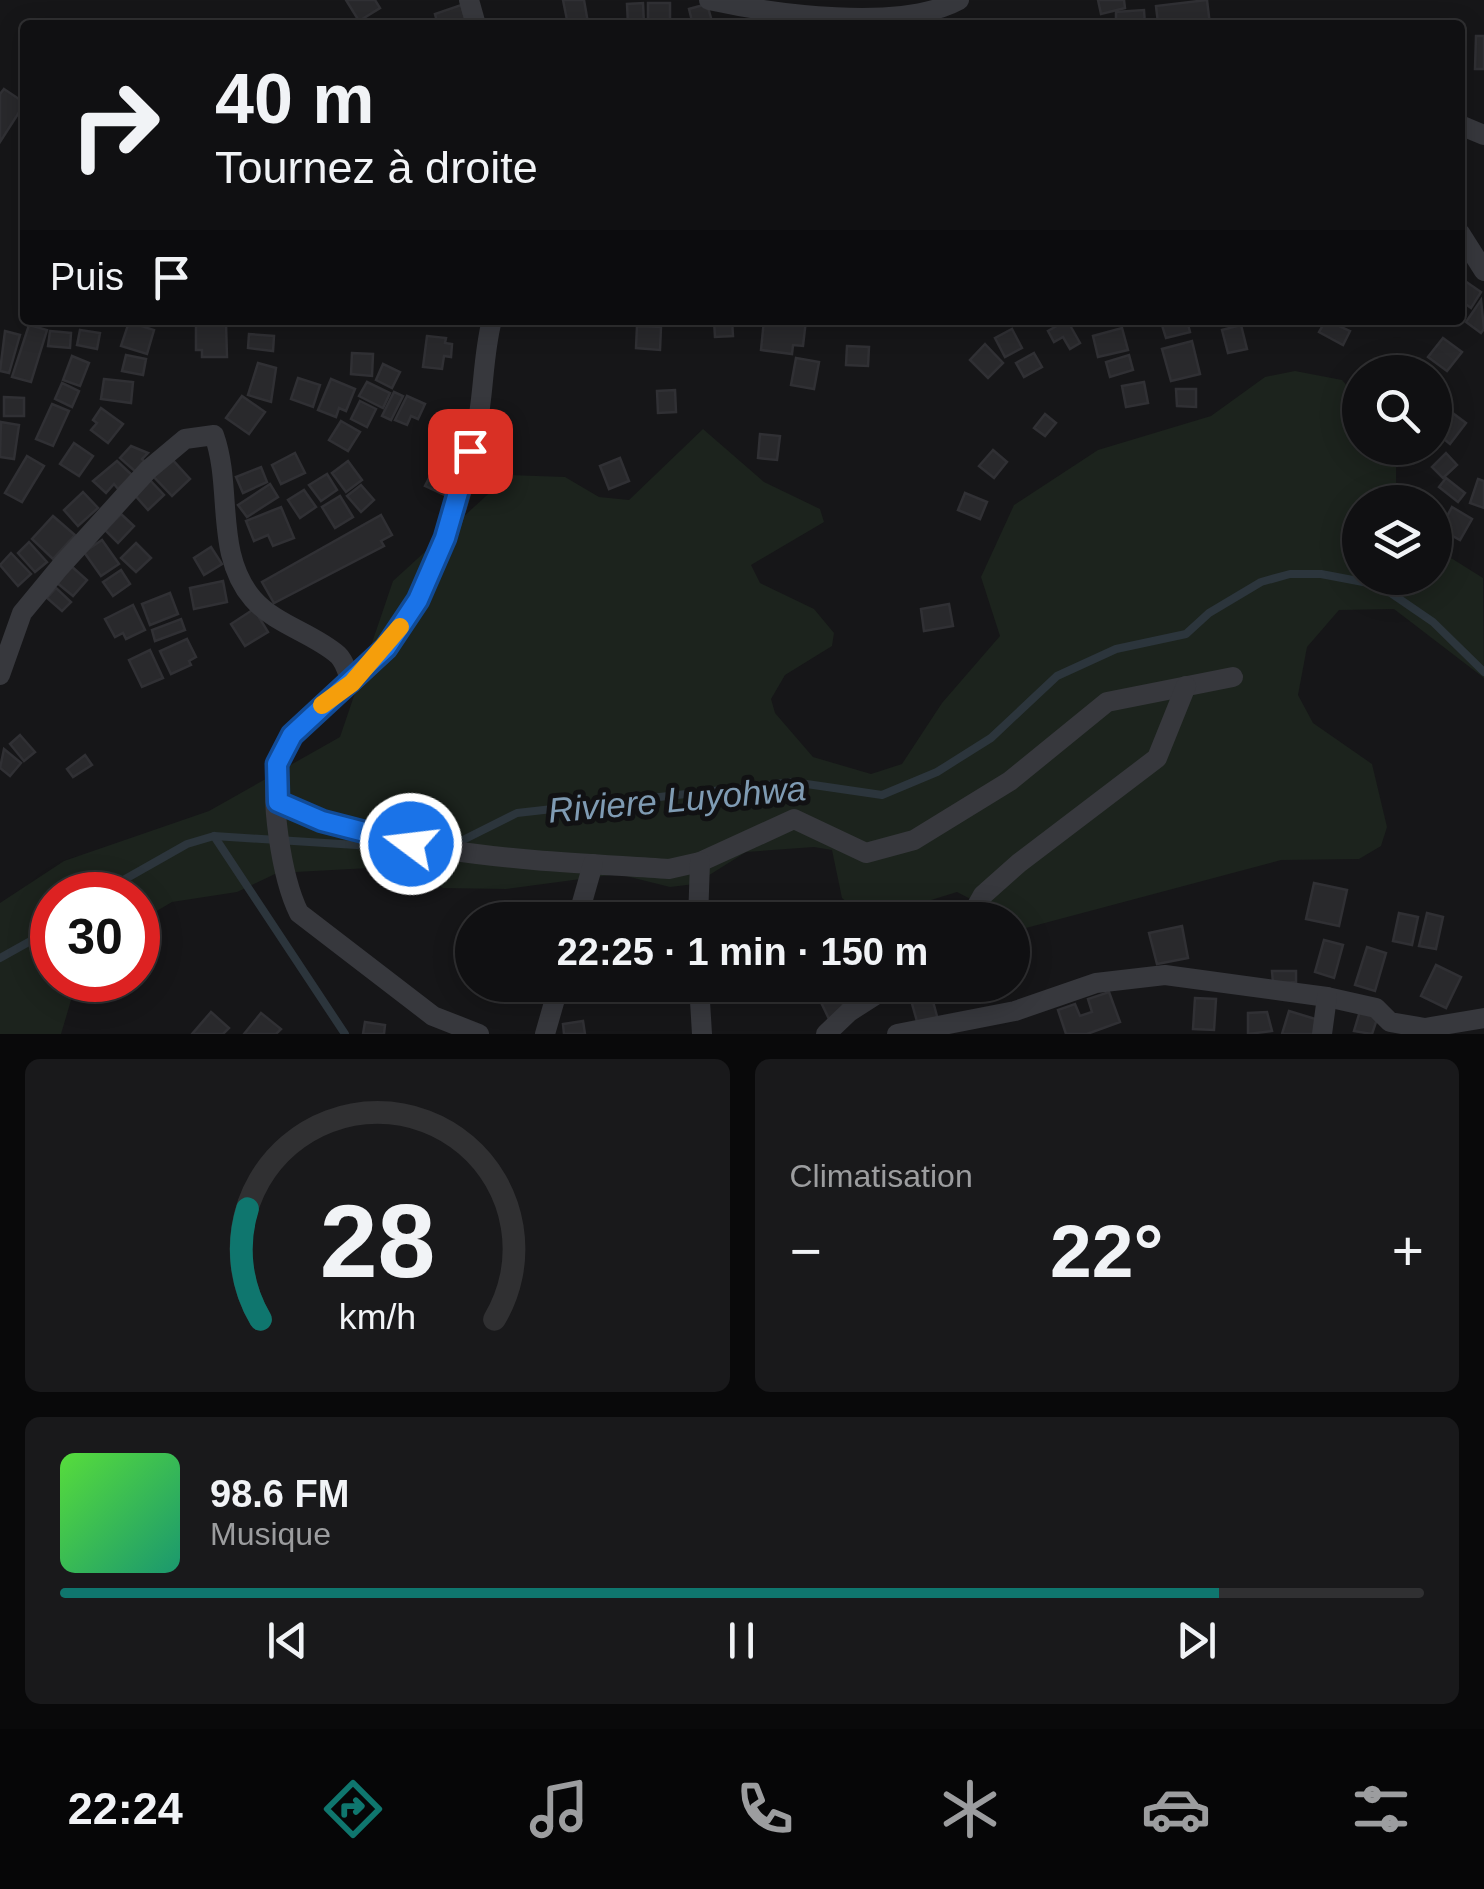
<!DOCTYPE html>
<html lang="fr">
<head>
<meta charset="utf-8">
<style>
  :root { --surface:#101012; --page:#19191b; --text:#f1f3f6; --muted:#9c9d9f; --line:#303032; --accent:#0f766e }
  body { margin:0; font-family:Arial,sans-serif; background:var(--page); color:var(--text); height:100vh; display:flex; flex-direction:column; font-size:38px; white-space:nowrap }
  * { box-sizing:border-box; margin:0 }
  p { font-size:32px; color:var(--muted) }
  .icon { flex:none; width:55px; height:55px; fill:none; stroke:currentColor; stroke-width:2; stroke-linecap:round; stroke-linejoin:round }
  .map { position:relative; height:1034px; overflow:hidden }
  .details { display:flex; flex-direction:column; gap:25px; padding:25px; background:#09090a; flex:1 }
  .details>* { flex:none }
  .banner { position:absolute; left:20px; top:20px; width:1445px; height:305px; border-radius:10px; box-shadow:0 5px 25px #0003,0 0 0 2px var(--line); background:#101012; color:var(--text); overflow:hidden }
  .fabs { position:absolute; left:1342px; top:355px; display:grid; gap:20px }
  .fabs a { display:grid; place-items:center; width:110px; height:110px; border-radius:50%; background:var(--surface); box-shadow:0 5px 25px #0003,0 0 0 2px var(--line); font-size:50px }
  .speed { position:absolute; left:30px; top:872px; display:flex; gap:20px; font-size:50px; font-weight:700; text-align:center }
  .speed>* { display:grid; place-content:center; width:130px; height:130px; border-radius:50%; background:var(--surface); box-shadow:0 5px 25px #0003,0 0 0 2px var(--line); line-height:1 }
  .speed .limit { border:15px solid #d22; background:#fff; color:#111 }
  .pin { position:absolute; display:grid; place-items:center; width:85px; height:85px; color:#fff; margin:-42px; border-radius:20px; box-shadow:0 5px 15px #0006 }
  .me { position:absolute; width:110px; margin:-55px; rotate:285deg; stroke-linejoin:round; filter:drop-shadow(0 0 8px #0008) }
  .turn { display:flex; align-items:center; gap:35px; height:210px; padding:0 30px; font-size:45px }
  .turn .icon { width:130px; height:130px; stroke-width:2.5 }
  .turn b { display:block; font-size:70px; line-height:85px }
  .then { display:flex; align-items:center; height:95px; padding:0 30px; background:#0003; gap:20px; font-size:38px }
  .big { font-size:75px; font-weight:800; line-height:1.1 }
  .details .tile { flex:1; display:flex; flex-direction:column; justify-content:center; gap:15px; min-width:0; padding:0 35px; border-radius:15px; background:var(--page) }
  .details .dial { align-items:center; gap:0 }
  .dial svg { height:260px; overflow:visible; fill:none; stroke:var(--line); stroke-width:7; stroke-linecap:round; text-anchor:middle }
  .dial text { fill:var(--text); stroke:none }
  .song { display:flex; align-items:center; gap:30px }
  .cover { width:120px; height:120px; border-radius:15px; background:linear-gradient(135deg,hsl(110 70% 55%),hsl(160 70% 35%)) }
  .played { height:10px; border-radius:5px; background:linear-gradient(90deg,var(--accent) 85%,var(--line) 85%) }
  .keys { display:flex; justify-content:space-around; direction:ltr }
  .heat { display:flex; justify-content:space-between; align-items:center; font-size:55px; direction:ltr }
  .details .tiles { flex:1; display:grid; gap:25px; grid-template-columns:1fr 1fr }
  .tile:last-child { grid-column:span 2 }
  .trip { position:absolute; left:455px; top:902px; width:575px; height:100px; border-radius:50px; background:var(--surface); box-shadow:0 5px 25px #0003,0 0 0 2px var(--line); font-weight:800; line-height:100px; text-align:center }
  .tabs { display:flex; height:160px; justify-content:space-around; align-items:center; background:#060607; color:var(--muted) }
  .tabs .icon { width:70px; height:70px }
  .tabs .active { color:var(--accent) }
  .tabs b { font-size:45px; color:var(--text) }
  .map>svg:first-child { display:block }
  .green { fill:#1c231d }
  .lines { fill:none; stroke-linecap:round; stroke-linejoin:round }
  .stream { stroke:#2c353c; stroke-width:8 }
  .building { fill:#29292c; stroke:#303034; stroke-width:2.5 }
  .street { stroke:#37383d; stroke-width:20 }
  .route-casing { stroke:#114b97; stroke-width:25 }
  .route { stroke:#1a73e8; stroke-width:18 }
  .slow { stroke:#f59e0b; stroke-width:18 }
  .labels { text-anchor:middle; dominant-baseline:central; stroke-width:10; stroke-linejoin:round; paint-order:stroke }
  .water-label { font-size:35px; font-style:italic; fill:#7f9bb3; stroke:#111113 }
</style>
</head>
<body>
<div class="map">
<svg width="1484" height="1034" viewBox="0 0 1484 1034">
  <rect width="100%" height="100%" fill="#161618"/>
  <polygon class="green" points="1295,371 1342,380 1360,401 1360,448 1396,448 1396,490 1403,502 1360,502 1360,578 1435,578 1435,548 1483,578 1484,678 1394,609 1339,610 1307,647 1298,695 1313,723 1372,764 1387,827 1381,846 1359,859 1281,860 1026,928 957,892 867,920 842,898 832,850 814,847 746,852 695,884 670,887 618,874 506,889 443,888 419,871 388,867 277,873 237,892 172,902 138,922 138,895 52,895 52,980 77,980 61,1034 0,1034 0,903 64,861 209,811 340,737 393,581 509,475 565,477 599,497 629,500 703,429 764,482 820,509 824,522 751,565 760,583 814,609 834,633 832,646 785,675 771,699 775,713 813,757 871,774 902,764 942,703 1000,636 981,577 1014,505 1098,450 1211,416 1265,377"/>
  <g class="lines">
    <g class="stream">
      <polyline points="214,836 345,1034"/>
      <polyline points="455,844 517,813 793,782 882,795 937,772 991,738 1057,676 1116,649 1186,634 1209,613 1261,582 1290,574 1321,574 1379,585 1433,622 1484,672"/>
      <polyline points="97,895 187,844 214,836 388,847"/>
      <polyline points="0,958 52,929"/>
    </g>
  </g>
  <g class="building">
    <polygon points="346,0 375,0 380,8 359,21"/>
    <polygon points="563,0 584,0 588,23 568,25"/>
    <polygon points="1098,0 1124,0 1125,8 1101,14"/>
    <polygon points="1207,0 1210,25 1185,25 1184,20 1158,23 1156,6"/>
    <polygon points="643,3 644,25 628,25 627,4"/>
    <rect x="648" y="3" width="22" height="22"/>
    <polygon points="707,4 713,25 693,25 689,9"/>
    <polygon points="461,5 467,25 438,25 435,14"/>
    <polygon points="1144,10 1145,25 1116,25 1116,12"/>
    <polygon points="1476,36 1484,36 1484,69 1475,69"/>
    <polygon points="4,89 25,103 0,142 0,94"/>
    <polygon points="1465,281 1481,292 1471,308 1460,300 1460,288"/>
    <polygon points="1481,300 1484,329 1481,333 1466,322"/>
    <polygon points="714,320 732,320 733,336 715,337"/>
    <polygon points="764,320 806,320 803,346 793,345 792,354 761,350"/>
    <polygon points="1067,320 1080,343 1070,349 1063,337 1054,342 1048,331"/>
    <polygon points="1170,320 1187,320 1190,332 1166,338 1161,322"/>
    <polygon points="1326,320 1350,331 1343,345 1319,332"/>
    <polygon points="129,322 154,330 147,354 121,346"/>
    <polygon points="196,323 226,323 227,357 202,357 202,350 196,350"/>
    <polygon points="29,325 47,330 31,382 12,377"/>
    <polygon points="1241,325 1247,349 1228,353 1222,330"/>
    <polygon points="637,326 661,327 660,350 636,348"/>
    <polygon points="1122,328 1128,350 1098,357 1093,336"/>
    <polygon points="1012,329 1022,348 1005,357 995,338"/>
    <polygon points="80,330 100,333 97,349 77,345"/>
    <polygon points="5,331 20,335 9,373 0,371"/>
    <polygon points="50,331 71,333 70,348 48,346"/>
    <polygon points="249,334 274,336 273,351 248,348"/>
    <polygon points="427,336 446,338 445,343 452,344 451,357 444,356 442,369 423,367"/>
    <polygon points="1443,338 1462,352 1447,371 1428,357"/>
    <polygon points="1192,341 1200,374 1171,381 1162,349"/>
    <polygon points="985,344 1003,363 988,378 970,360"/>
    <polygon points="847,346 869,347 868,366 846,365"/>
    <polygon points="352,353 373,354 372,376 351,374"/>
    <polygon points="1034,353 1042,367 1024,377 1016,363"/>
    <polygon points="126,355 146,359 143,375 122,371"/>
    <polygon points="1129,355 1133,370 1110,377 1106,362"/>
    <polygon points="72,356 89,363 80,386 63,380"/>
    <polygon points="796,358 819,362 814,389 791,385"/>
    <polygon points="258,363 276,368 271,402 248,395"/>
    <polygon points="383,364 400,372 392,388 376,380"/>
    <polygon points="298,378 320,385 313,407 291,399"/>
    <polygon points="104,379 133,382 131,403 101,399"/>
    <polygon points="331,379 355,389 346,411 339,408 336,417 318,410"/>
    <polygon points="367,382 390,393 383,408 359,396"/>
    <polygon points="1144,382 1148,403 1126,407 1122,386"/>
    <polygon points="62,383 79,391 72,407 55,399"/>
    <polygon points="1176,389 1196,389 1196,407 1177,406"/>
    <polygon points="675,390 676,412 658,413 657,391"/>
    <polygon points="394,392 403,396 391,420 382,416"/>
    <polygon points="242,396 265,412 249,434 226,418"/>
    <polygon points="407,396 425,404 418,419 411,416 407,425 395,420"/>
    <polygon points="4,397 24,398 24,416 4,416"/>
    <polygon points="360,401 376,409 367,427 351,419"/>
    <polygon points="52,404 69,411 53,446 36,439"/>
    <polygon points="101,408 123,424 108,443 91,430 97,423 93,420"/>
    <polygon points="1446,408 1466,423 1450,444 1435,432 1435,421"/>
    <polygon points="1045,414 1056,423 1045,436 1034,428"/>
    <polygon points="341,421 360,432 348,451 329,440"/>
    <polygon points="1,422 19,425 14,459 0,457"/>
    <polygon points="760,434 780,436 777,460 758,458"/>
    <polygon points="74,443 93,456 79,476 60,464"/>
    <polygon points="131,446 148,453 142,459 146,463 137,473 120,458"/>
    <polygon points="993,450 1007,462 994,478 979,466"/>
    <polygon points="295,453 305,473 281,484 272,465"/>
    <polygon points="1446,453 1457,465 1443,478 1432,467"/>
    <polygon points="27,456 44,466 22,502 5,493"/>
    <polygon points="440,457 464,468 454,487 450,485 445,495 425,486"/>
    <polygon points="171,458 190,479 172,496 152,475"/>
    <polygon points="620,458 629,481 609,489 600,466"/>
    <polygon points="117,461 132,475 118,489 114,484 106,493 93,481"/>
    <polygon points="348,461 362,480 346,492 332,473"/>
    <polygon points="261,467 267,482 243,493 236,477"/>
    <polygon points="327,474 337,490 321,501 309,485"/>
    <polygon points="1446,478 1465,493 1458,502 1439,487"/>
    <polygon points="149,479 164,495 148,510 133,493"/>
    <polygon points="1478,479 1484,481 1484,508 1470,503"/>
    <polygon points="270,484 278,497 247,517 238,505"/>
    <polygon points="361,485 374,500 361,512 347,496"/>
    <polygon points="304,490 316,507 300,518 288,500"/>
    <polygon points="83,492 98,508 78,526 64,510"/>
    <polygon points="965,493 987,502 980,519 958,510"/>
    <polygon points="340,496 353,517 335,528 322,507"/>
    <polygon points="281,507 294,538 273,546 268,535 254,541 246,521"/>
    <polygon points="1452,507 1472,519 1460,540 1440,529"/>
    <polygon points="121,514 134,526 118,543 105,530"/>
    <polygon points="381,515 392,535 381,541 384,546 274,603 262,582"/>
    <polygon points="53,516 75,535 53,559 32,539"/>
    <polygon points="102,540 119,564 101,576 84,552"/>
    <polygon points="29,542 47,562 35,572 18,553"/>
    <polygon points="136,543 151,558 136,572 121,558"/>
    <polygon points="211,547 222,564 204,575 194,558"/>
    <polygon points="11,553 31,574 18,586 0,565"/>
    <polygon points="70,565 87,580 73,596 56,582"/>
    <polygon points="121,570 130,584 113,596 103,582"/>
    <polygon points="223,581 227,602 194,609 190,588"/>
    <polygon points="56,588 71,602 62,611 47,598"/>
    <polygon points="170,593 178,614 150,625 142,604"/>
    <polygon points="949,604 953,626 924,631 921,609"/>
    <polygon points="133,605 145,630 126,639 123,633 115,637 105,619"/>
    <polygon points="254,609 268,632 245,646 231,624"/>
    <polygon points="181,619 185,630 155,641 152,630"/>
    <polygon points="187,639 196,657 189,661 191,665 171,674 160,651"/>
    <polygon points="150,650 163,678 142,687 129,660"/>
    <polygon points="20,735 35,752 24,761 10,744"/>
    <polygon points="4,749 21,763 10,776 0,768"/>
    <polygon points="85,755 92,765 73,777 67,769"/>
    <polygon points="1314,883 1347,890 1339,926 1306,919"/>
    <polygon points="1399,913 1418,917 1412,945 1393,941"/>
    <polygon points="1427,913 1443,917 1436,949 1419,946"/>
    <polygon points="1182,926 1188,958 1157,964 1149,933"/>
    <polygon points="1324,940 1343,945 1334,978 1315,972"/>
    <polygon points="1367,947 1386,953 1375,991 1355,985"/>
    <polygon points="1436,965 1461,977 1446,1008 1421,996"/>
    <polygon points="1272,971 1296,971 1296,982 1273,983"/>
    <polygon points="835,988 846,1011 829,1019 818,996"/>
    <polygon points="1109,992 1120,1022 1087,1034 1066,1034 1058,1010 1075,1004 1080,1016 1092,1012 1088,999"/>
    <polygon points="931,994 938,1020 918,1025 911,1000"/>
    <polygon points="1195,998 1216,999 1214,1030 1193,1029"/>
    <polygon points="1289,1011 1322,1021 1318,1034 1282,1034"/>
    <polygon points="1360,1011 1378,1016 1372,1034 1354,1031"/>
    <polygon points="211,1012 229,1028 223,1034 192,1034"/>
    <polygon points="1267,1012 1272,1031 1248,1034 1248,1013"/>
    <polygon points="261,1013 281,1029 276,1034 244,1034"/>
    <polygon points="583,1021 585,1034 564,1034 563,1024"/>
    <polygon points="365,1022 385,1025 384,1034 363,1034"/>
  </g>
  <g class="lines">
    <g class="street">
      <polyline points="469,0 476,25"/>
      <path d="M709,0c64,14 192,32 250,0"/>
      <polyline points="1460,125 1484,135"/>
      <polyline points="1460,233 1484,271"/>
      <path d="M0,675l22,-62 38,-46 88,-97 37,-31 29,-4c19,53 0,119 39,164 23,26 60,34 85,56 7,6 10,20 14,28"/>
      <path d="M278,802c122,56 259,58 391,67l31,-7 94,-43 72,34 48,-13 96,-59 97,-79 126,-25"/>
      <polyline points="577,920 593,864"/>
      <polyline points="698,920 700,862"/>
      <polyline points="969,920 983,895 1019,863 1157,758 1186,686"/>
      <polyline points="699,985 702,1034"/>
      <path d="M479,1034l-46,-18 -134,-103c-17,-34 -31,-119 -20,-156 12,-35 48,-52 74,-75 25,-23 50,-53 66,-83 28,-52 47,-116 58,-173 7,-35 6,-72 15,-106"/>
      <polyline points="545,1034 559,985"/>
      <polyline points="826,1034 849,1012 891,985"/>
      <polyline points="897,1034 1015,1011 1096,983 1165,975 1327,997 1376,1008 1390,1022 1425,1028 1484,1018"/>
      <polyline points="1322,1034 1327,997"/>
    </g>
  </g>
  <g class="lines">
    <defs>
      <polyline id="route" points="411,844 322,821 278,802 277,764 292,735 386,648 418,600 445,538 470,451"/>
    </defs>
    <use href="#route" class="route-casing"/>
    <use href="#route" class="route"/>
    <polyline class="slow" points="322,705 352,683 400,627"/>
  </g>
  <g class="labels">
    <g class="water-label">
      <text transform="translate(677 799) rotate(-5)">Riviere Luyohwa</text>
    </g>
  </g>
</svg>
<div class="fabs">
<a><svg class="icon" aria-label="search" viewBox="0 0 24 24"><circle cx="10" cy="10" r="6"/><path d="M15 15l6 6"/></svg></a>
<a><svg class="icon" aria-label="layers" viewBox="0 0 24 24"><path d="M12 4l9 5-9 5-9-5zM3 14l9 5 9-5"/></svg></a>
</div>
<div class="speed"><div class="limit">30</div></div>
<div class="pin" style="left:470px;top:451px;background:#d93025"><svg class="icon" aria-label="arrive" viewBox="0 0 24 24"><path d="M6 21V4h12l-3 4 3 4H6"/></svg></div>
<svg class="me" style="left:411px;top:844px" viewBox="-20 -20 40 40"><circle r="17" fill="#1a73e8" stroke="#fff" stroke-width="3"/><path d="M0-11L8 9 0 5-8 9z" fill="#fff"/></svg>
<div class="trip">22:25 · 1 min · 150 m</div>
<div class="banner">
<div class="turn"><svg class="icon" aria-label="right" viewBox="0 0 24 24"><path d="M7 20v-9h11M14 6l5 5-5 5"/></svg><div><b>40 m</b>Tournez à droite</div></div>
<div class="then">Puis<svg class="icon" aria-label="arrive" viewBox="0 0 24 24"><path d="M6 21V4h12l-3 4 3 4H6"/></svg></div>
</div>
</div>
<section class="details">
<div class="tiles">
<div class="tile dial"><svg viewBox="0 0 100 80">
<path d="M14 69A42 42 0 1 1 86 69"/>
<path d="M14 69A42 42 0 0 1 10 35" stroke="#0f766e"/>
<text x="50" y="56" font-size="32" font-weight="700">28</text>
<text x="50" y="72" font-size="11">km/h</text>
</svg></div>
<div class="tile"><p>Climatisation</p>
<div class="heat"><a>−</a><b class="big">22°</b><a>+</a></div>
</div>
<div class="tile">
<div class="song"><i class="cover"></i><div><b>98.6 FM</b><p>Musique</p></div></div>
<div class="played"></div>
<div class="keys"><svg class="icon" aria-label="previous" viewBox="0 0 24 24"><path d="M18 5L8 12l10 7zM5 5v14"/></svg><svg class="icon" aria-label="pause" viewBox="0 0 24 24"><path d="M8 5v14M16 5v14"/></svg><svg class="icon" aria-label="next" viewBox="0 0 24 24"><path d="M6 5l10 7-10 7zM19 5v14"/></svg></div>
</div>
</div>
</section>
<nav class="tabs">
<b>22:24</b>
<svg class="icon active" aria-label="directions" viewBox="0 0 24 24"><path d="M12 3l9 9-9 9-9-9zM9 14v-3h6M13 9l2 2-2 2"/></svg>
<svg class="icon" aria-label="music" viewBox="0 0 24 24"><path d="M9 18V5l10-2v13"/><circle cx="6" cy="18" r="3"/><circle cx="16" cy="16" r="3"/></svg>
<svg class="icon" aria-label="phone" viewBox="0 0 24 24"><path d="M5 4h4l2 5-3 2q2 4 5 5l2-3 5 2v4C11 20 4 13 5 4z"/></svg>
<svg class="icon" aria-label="climate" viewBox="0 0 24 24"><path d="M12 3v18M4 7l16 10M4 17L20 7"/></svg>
<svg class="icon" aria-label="car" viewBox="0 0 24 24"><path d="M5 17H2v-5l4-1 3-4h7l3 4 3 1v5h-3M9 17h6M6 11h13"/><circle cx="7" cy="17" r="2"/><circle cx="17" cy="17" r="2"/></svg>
<svg class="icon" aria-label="filters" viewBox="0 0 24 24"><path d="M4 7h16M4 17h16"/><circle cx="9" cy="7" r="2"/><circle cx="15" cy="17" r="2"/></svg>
</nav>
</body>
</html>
